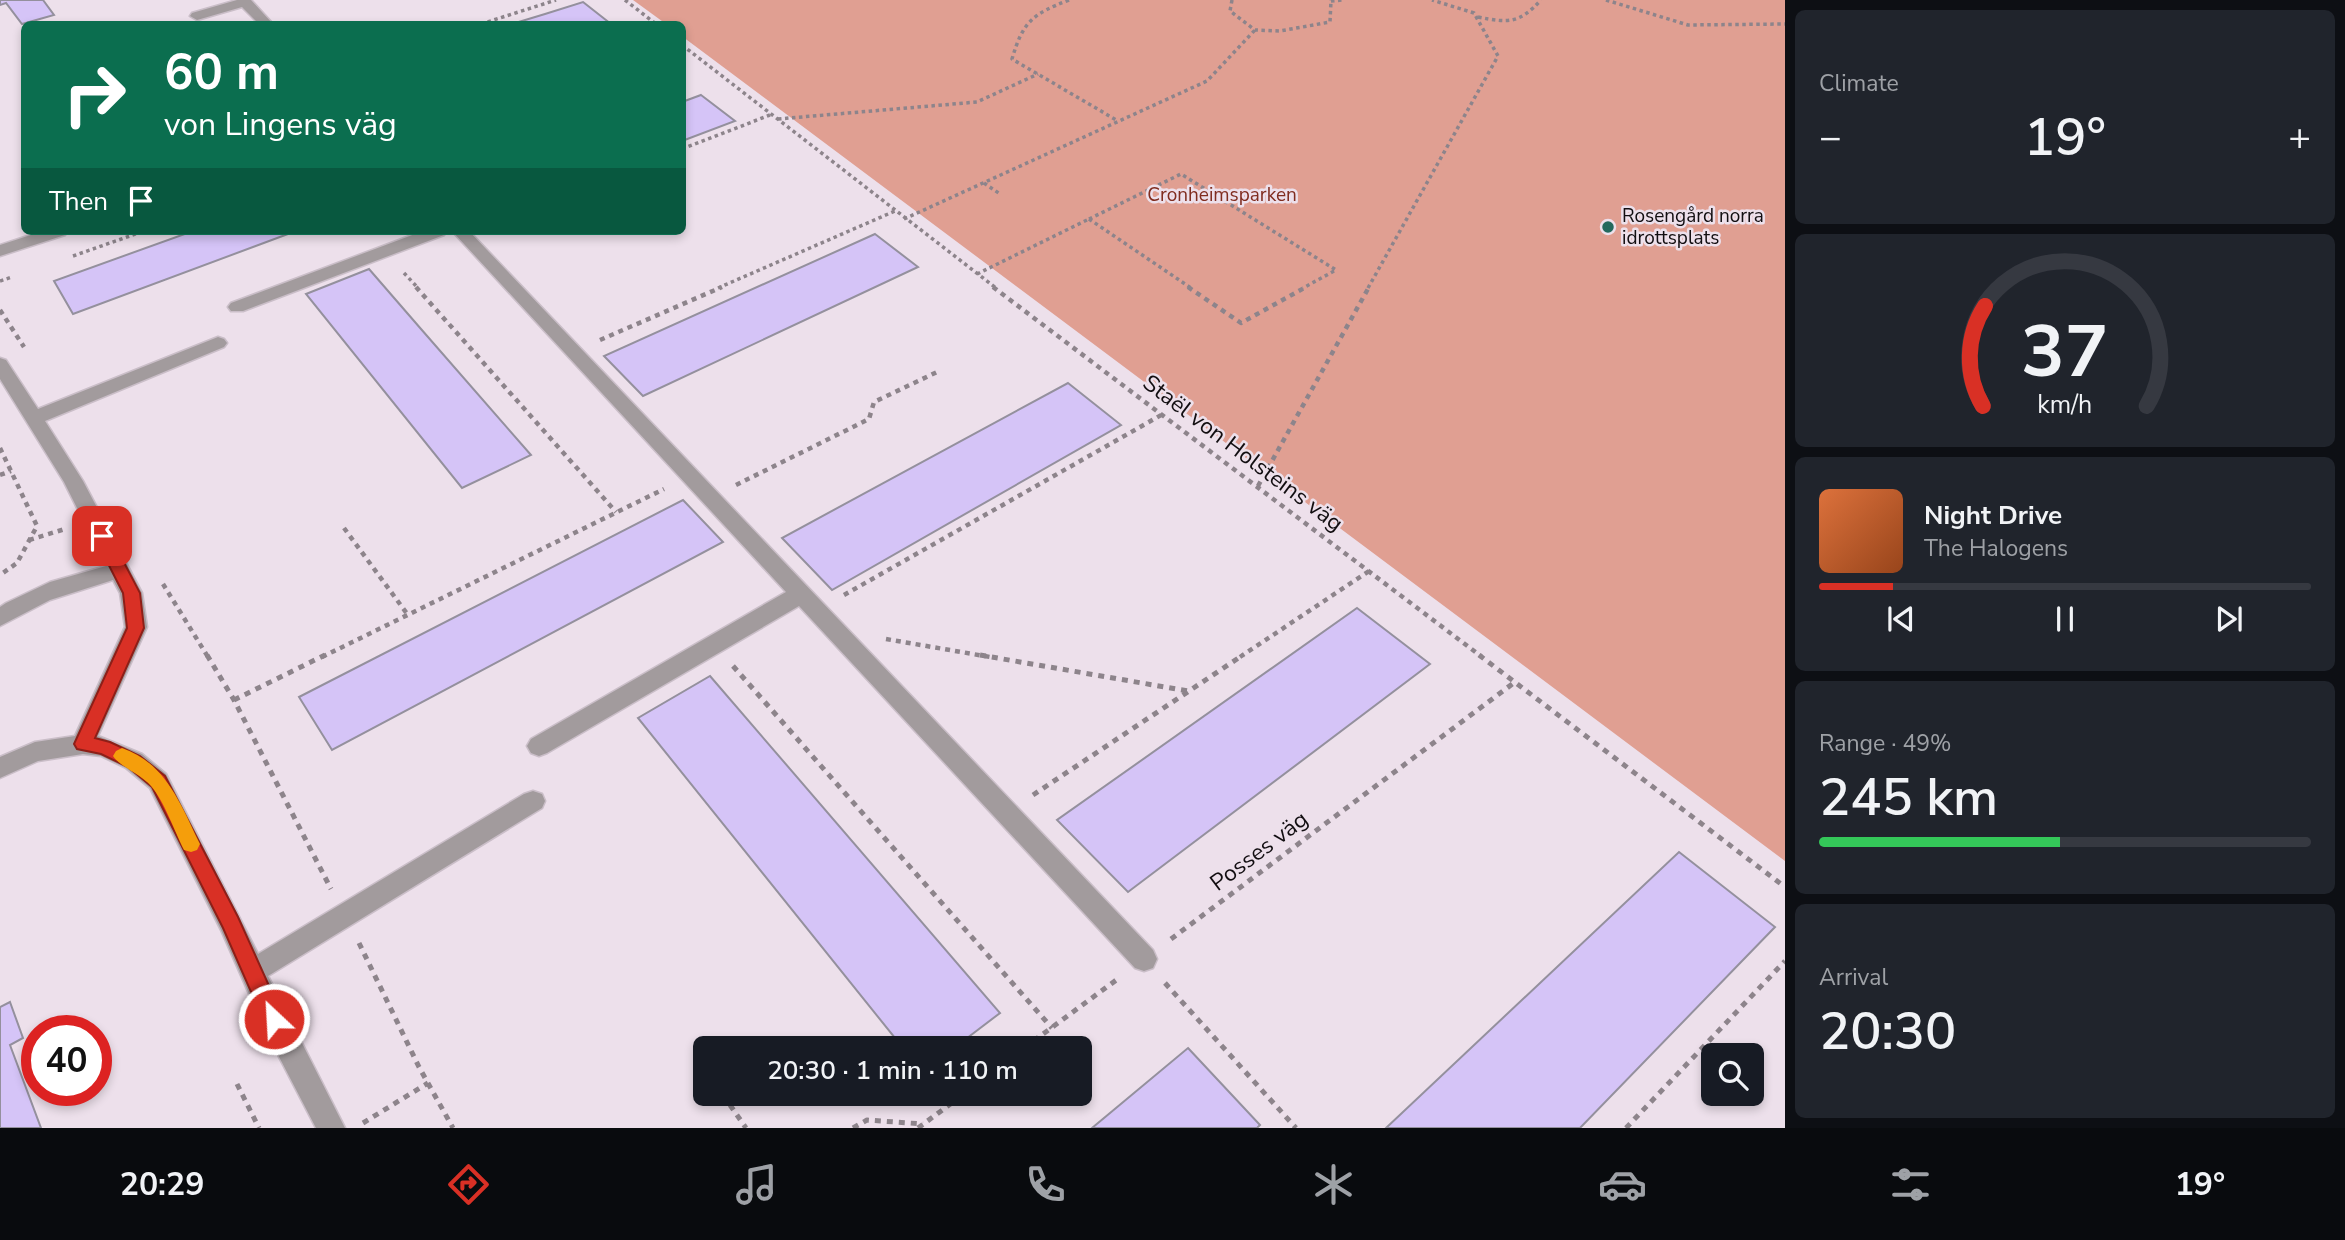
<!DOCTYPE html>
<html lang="en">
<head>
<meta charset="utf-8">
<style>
  :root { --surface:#171b24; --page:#20242c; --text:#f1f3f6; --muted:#9ea1a6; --line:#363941; --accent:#d93025 }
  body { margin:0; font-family:"Nunito Sans",sans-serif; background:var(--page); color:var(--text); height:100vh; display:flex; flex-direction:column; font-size:26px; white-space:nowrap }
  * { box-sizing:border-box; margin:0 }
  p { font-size:23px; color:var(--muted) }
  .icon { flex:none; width:38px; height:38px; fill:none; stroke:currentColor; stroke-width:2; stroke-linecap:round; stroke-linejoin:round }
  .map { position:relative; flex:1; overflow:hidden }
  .side { display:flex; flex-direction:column; gap:10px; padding:10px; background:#0d0f14; width:560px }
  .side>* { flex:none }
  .top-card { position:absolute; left:21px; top:21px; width:665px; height:214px; border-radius:10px; box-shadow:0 4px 10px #0003; background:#0b6e4f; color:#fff; overflow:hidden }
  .controls { position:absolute; left:1701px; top:1043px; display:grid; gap:14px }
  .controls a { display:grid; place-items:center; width:63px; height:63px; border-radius:10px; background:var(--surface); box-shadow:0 4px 10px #0003; font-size:35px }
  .speed { position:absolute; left:21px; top:1015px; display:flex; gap:14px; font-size:35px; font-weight:700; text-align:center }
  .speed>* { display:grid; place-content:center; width:91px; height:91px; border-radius:50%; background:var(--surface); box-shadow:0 4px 10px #0003; line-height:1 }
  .speed .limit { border:10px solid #d22; background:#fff; color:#111 }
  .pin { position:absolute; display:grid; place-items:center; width:60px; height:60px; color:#fff; margin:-30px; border-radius:14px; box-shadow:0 4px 10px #0006 }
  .me { position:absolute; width:77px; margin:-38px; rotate:335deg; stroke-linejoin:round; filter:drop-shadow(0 0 5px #0008) }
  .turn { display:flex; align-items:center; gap:24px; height:147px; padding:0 28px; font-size:32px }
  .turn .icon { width:91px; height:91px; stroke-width:2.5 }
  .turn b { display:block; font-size:49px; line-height:60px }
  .then { display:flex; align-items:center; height:66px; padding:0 28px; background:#0003; gap:14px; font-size:26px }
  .big { font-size:52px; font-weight:600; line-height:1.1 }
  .side .widget { flex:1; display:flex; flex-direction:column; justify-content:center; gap:10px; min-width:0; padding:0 24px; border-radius:10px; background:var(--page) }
  .side .dial { align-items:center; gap:0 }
  .dial svg { height:182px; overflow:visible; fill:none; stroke:var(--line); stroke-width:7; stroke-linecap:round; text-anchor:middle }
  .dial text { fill:var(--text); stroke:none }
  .song { display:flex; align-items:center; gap:21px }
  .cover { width:84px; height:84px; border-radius:10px; background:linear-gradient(135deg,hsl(20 70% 55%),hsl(20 70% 35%)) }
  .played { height:7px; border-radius:4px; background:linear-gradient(90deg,var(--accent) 15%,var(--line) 15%) }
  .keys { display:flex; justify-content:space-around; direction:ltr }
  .heat { display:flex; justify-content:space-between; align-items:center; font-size:38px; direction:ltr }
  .charge { height:10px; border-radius:5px; background:linear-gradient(90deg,#34c759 49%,var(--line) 0) }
  .trip { position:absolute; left:693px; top:1036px; width:399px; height:70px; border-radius:10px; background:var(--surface); box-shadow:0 4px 10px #0003; font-weight:600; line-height:70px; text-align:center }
  .tab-bar { display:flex; height:112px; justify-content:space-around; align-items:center; background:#090b0e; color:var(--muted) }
  .tab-bar .icon { width:49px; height:49px }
  .tab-bar .on { color:var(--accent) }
  .tab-bar b { font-size:32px; color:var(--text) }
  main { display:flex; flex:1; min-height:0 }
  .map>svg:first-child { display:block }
  .green { fill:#e09f92 }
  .building { fill:#d5c4f7; stroke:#94909d; stroke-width:2 }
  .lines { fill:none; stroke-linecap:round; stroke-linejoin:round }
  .minor-casing { stroke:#cabec8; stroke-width:3 }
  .path-far2 { stroke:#8d848b; stroke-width:3.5; stroke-dasharray:3.5 3.5; stroke-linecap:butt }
  .path-far1 { stroke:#8d848b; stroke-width:4.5; stroke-dasharray:5 5; stroke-linecap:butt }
  .path { stroke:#8d848b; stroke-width:5; stroke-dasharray:6 6; stroke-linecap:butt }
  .minor { fill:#a29b9d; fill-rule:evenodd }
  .route { fill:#d93025; stroke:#8d1f18; stroke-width:2 }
  .slow { fill:#f59e0b }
  .poi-dot { fill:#23695d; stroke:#ede0eb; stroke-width:2.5 }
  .labels { text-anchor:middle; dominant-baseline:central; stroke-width:5; stroke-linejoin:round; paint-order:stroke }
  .far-park-label { font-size:19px; fill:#802c1f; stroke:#ede0eb }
  .far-poi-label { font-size:19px; fill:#120e11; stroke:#ede0eb; text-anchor:start }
  .street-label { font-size:23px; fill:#120e11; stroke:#ede0eb }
</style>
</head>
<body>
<main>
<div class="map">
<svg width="1785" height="1128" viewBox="0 0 1785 1128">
  <rect width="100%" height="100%" fill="#ede0eb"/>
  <polygon class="green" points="633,0 1785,0 1785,861 683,37 682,24 666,24"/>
  <g class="building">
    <polygon points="0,0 43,0 54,15 22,24 6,3 0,5"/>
    <polygon points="583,2 611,24 512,24 545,14"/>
    <polygon points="701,95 735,121 682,141 682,102"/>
    <polygon points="193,231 296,231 73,314 54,281"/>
    <polygon points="875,234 918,267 643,396 604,356"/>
    <polygon points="369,269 421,329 531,455 462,488 306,294"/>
    <polygon points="1068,383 1121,425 832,590 782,538"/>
    <polygon points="683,500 723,542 332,750 299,697"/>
    <polygon points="1357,608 1430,664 1128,892 1057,820"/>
    <polygon points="710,676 1000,1013 954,1048 903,1048 638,718"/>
    <polygon points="1679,852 1775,927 1580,1128 1386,1128"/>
    <polygon points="10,1002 23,1038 10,1045 41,1128 0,1128 0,1007"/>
    <polygon points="1188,1048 1260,1125 1257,1128 1092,1128"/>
  </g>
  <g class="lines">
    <defs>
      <g id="minor">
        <polygon points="237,0 251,0 273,24 259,24 242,7 197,20 190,16 192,13"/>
        <polygon points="43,231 67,231 65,235 0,256 0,245"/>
        <polygon points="423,231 446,231 444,235 243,311 231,311 228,307 231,303"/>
        <polygon points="452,231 469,231 1153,950 1157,959 1153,968 1144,971 1135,968 799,606 547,753 539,756 531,753 527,746 531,739 786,592"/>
        <polygon points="218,337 224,339 227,343 224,347 45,421 83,481 142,593 147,627 98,736 142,754 166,774 258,954 524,794 533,791 542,794 545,801 542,808 268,976 345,1128 316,1128 264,1028 221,930 150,788 126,768 101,756 83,754 38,761 0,778 0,757 35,742 75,736 125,627 120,593 113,580 50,600 0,626 0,607 6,603 50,582 106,566 64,482 0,379 0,358 6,360 38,409"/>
      </g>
    </defs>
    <use href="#minor" class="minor-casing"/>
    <g class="path-far2">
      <polyline points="625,0 656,24"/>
      <path d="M1069,0c-36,14 -46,21 -57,59l106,62"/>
      <polyline points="1232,0 1230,11 1255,30 1280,31 1330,22 1331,0"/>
      <polyline points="1606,0 1688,25 1785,24"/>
      <polyline points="1331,1 1343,0"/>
      <path d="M1478,17c30,6 41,7 63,-17"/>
      <polyline points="481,24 556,0"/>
      <polyline points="682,45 996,288"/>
      <polyline points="778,119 977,102 1038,74"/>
      <polyline points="682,149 770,115"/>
      <polyline points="984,183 1000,194"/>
      <polyline points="904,219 1207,81 1255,30"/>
      <polyline points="1089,219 1191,288"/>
      <polyline points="1089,219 1181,174 1336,270 1303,288"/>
      <polyline points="73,256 144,231"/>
      <polyline points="404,273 418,288"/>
      <polyline points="977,274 1089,219"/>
      <polyline points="0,281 12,277"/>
      <polyline points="718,288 895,211"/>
      <polyline points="1368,288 1498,56 1474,13 1432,0"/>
    </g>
    <g class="path-far1">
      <polyline points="416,287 616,512"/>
      <polyline points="993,287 1482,657"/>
      <polyline points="1188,287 1241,323 1306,287"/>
      <polyline points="0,310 24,347"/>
      <polyline points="600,340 722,287"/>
      <polyline points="0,448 37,526 17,563 0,575"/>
      <polyline points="0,475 11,471"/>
      <polyline points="736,485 869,419 874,402 937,372"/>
      <polyline points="1258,486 1369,287"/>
      <polyline points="344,528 408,615"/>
      <polyline points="29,540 65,529"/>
      <polyline points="163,584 208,657"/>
      <polyline points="844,595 1163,414"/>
      <polyline points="886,639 990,657"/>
      <polyline points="322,657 664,489"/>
      <polyline points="1240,657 1369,571"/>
    </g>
    <g class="path">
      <polyline points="207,655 234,700 331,889"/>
      <polyline points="980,655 1188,691"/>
      <polyline points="1479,655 1785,887"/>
      <polyline points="733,666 1052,1028"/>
      <polyline points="234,700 325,655"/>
      <polyline points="1033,795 1243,655"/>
      <polyline points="1171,939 1515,682"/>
      <polyline points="359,943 419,1067 453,1128"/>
      <polyline points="1165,983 1296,1128"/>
      <polyline points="1024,1048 1119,978"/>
      <polyline points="237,1084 259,1128"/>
      <polyline points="730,1105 746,1128"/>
      <polyline points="363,1123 428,1083"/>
      <polyline points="853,1128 867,1120 923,1124"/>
      <polyline points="918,1128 964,1094"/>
      <polyline points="1626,1128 1785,961"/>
    </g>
    <use href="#minor" class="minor"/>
  </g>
  <polygon class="route" points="102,531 108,532 140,593 144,628 95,738 110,742 140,756 165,776 238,917 284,1019 281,1026 274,1028 266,1026 223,928 152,787 128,767 101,754 77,749 74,744 127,628 123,593 94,536"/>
  <path class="slow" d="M122,748c44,15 59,57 78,96l-3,6 -6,2 -7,-2c-9,-18 -20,-49 -33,-64 -9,-11 -32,-20 -38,-30l3,-5z"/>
  <circle class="poi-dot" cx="1608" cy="227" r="7"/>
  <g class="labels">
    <g class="far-park-label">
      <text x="1222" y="195">Cronheimsparken</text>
    </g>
    <g class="far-poi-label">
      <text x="1622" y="216">Rosengård norra<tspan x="1622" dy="22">idrottsplats</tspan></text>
    </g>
    <g class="street-label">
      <text transform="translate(1243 453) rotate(37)">Staël von Holsteins väg</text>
      <text transform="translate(1259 851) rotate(-37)">Posses väg</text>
    </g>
  </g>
</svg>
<div class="controls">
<a><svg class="icon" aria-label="search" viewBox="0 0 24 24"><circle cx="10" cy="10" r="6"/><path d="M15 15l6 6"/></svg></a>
</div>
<div class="speed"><div class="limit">40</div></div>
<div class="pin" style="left:102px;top:536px;background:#d93025"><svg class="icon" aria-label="arrive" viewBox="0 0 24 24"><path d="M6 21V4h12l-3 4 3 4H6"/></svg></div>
<svg class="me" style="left:274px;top:1019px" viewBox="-20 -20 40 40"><circle r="17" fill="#d93025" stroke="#fff" stroke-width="3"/><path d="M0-11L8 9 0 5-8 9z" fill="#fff"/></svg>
<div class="trip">20:30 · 1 min · 110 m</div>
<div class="top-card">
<div class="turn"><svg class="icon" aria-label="right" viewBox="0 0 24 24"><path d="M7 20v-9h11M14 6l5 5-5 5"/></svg><div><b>60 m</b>von Lingens väg</div></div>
<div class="then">Then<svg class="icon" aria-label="arrive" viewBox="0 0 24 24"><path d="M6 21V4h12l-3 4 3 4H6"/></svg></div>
</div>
</div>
<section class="side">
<div class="widget"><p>Climate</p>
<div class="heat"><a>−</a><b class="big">19°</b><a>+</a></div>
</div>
<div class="widget dial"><svg viewBox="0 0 100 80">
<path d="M14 69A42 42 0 1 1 86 69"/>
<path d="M14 69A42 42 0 0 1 15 25" stroke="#d93025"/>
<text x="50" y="56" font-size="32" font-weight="700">37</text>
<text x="50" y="72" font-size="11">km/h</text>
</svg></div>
<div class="widget">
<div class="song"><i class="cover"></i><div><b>Night Drive</b><p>The Halogens</p></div></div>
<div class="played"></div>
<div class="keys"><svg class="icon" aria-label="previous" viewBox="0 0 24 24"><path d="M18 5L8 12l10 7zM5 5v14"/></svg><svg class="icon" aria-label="pause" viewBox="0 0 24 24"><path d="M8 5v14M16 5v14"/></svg><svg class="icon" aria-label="next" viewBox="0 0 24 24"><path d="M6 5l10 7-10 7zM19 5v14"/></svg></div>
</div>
<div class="widget"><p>Range · 49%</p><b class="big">245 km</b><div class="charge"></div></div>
<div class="widget"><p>Arrival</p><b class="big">20:30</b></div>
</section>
</main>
<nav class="tab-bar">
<b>20:29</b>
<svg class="icon on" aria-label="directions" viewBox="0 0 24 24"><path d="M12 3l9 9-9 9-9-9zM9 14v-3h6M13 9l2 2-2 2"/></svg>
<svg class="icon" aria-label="music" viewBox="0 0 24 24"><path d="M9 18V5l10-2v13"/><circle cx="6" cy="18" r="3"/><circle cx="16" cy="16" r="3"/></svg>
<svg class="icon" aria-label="phone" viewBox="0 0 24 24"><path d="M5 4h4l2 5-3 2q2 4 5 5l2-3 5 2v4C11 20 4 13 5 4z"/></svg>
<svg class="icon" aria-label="climate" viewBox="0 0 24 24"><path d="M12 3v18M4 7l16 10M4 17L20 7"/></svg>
<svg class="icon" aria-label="car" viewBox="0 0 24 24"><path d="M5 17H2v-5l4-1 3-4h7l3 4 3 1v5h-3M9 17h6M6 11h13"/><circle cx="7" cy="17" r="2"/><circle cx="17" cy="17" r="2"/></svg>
<svg class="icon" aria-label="filters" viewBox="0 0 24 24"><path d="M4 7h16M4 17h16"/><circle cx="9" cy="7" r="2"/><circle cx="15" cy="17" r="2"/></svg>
<b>19°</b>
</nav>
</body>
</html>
